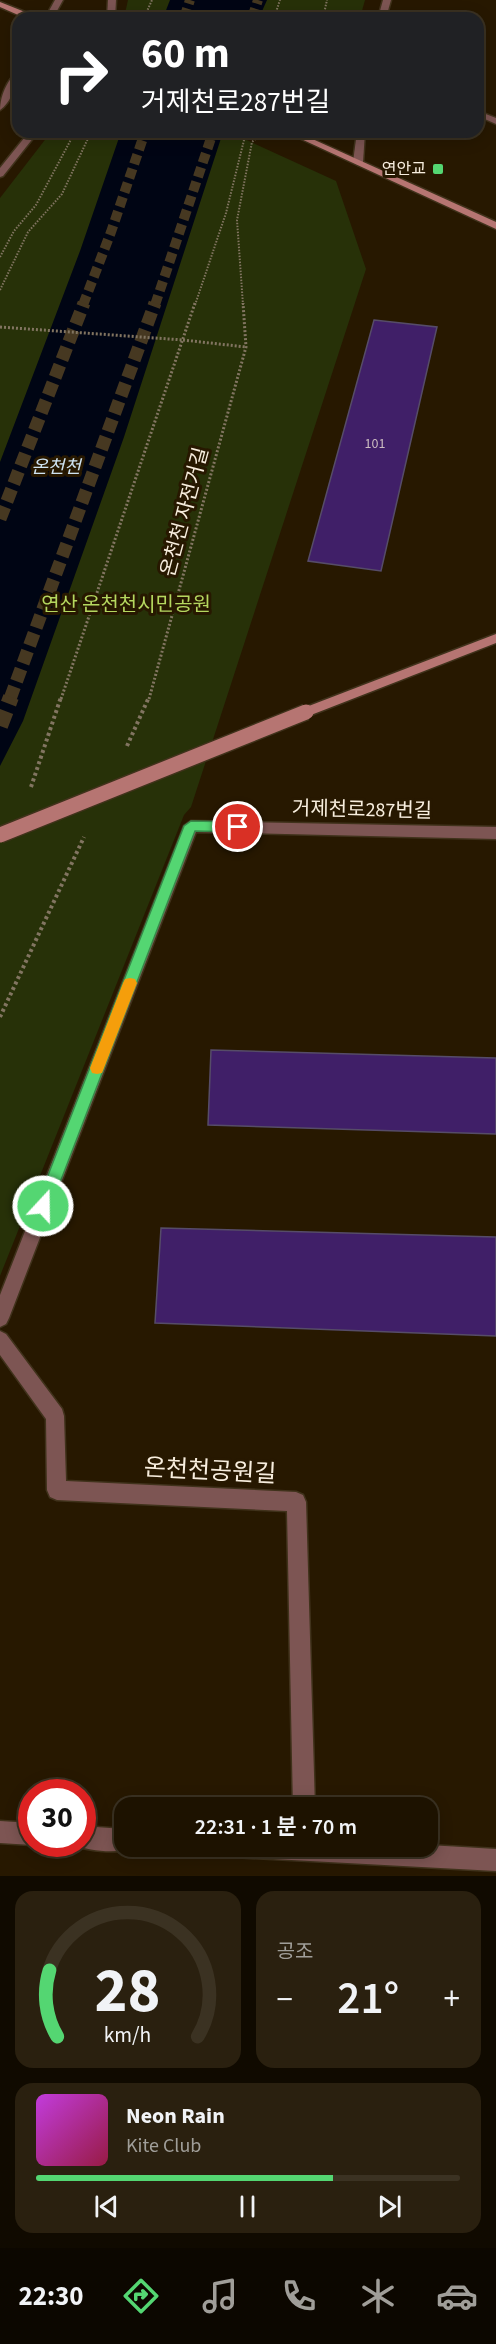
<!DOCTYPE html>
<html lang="ko">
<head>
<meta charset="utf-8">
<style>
  :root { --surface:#1d1200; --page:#2a200f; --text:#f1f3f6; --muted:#a09e99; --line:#3b3222; --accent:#54d672 }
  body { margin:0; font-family:"Source Sans 3","Noto Sans KR",sans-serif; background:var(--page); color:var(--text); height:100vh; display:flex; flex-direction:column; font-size:22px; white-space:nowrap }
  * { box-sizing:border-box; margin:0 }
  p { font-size:20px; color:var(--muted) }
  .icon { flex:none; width:33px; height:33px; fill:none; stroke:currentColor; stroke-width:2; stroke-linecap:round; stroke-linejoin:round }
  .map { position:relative; height:1876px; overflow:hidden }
  .details { display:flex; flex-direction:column; gap:15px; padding:15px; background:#100a00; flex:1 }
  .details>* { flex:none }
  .top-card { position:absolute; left:12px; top:12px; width:472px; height:126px; border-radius:18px; box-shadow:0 3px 15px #0003,0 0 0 2px var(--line); background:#202124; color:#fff; overflow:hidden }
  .speed { position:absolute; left:18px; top:1779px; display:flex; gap:12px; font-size:30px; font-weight:700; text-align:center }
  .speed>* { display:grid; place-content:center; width:78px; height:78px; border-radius:50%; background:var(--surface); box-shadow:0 3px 15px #0003,0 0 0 2px var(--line); line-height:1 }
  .speed .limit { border:9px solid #d22; background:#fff; color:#111 }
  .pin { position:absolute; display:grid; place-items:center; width:51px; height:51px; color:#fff; margin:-26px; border:3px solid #fff; border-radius:50%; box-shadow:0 2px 6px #0007 }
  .me { position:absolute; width:66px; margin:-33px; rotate:21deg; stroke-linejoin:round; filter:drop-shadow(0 0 4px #0008) }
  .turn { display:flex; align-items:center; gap:21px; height:126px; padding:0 30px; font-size:27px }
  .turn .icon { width:78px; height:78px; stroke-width:2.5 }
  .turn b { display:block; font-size:42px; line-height:51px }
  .big { font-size:45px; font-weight:600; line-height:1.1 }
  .details .widget { flex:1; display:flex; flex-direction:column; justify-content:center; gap:9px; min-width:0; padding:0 21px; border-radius:18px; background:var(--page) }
  .details .dial { align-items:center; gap:0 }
  .dial svg { height:156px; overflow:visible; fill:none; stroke:var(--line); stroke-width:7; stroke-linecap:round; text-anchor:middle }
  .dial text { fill:var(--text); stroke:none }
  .song { display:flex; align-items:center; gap:18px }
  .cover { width:72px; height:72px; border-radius:9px; background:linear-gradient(135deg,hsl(290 70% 55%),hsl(340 70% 35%)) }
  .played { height:6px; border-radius:3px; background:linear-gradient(90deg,var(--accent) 70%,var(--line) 70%) }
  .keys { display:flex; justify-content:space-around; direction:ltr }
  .heat { display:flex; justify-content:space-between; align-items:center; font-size:33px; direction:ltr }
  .details .tiles { flex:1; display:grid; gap:15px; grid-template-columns:1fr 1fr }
  .widget:last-child { grid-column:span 2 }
  .trip { position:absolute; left:114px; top:1797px; width:324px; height:60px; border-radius:18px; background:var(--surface); box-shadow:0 3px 15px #0003,0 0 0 2px var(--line); font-weight:600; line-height:60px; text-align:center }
  .menu { display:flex; height:96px; justify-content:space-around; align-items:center; background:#0c0700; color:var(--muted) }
  .menu .icon { width:42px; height:42px }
  .menu .selected { color:var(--accent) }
  .menu b { font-size:27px; color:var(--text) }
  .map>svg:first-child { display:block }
  .green { fill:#273108 }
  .water { fill:#000514 }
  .building { fill:#401f68; stroke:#564c68; stroke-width:1.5 }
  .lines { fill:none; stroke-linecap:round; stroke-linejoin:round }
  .trunk-tunnel-far2 { stroke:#463821; stroke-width:10; stroke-dasharray:10 5; stroke-linecap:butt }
  .trunk-tunnel-far1 { stroke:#463821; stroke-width:13; stroke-dasharray:13 6; stroke-linecap:butt }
  .trunk-tunnel { stroke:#463821; stroke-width:16; stroke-dasharray:16 8; stroke-linecap:butt }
  .minor-casing { stroke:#40321b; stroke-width:3 }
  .tertiary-casing { stroke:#40321b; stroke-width:3 }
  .secondary-casing { stroke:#40321b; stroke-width:3 }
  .path-far2 { stroke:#827561; stroke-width:2; stroke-dasharray:1.5 1.5; stroke-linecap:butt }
  .path-far1 { stroke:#827561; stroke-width:3; stroke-dasharray:2 2; stroke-linecap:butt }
  .path { stroke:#827561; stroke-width:4; stroke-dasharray:3 3; stroke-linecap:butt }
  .minor { fill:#7d5553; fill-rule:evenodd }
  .tertiary { fill:#7d5553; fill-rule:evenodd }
  .secondary { fill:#b67572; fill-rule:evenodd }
  .secondary-bridge-casing { stroke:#40321b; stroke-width:18; stroke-linecap:butt }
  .path-bridge { stroke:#827561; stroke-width:3; stroke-dasharray:2 2; stroke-linecap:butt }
  .secondary-bridge { stroke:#b67572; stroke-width:15 }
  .route { fill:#54d672; stroke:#378b4a; stroke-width:1.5 }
  .slow { fill:#f59e0b }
  .poi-dot { fill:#54d672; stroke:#271800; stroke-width:2 }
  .labels { text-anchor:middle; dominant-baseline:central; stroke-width:6; stroke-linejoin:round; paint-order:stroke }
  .far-number-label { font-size:14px; fill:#cabac0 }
  .far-poi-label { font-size:16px; fill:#f8eede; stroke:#271800; text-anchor:end }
  .far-water-label { font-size:18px; font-style:italic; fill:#cfe4f3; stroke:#271800 }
  .street-label { font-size:20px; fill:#f8eede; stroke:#271800 }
  .park-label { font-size:20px; fill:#b5d75f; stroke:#271800 }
  .near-street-label { font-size:24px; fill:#f8eede; stroke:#271800 }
</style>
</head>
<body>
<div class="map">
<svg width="496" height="1876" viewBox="0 0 496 1876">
  <rect width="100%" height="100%" fill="#271800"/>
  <g class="green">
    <polygon points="128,0 365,0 360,18 124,18"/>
    <polygon points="51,132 229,132 336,181 366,269 191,807 184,815 0,1276 0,198"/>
  </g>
  <g class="water">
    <polygon points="170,0 267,0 259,18 163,18"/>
    <polygon points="121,132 223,132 124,437 23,721 0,766 0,462 80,251"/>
  </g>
  <g class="building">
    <polygon points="374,320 437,327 381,571 308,561"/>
    <polygon points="211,1050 496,1058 496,1134 208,1125"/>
    <polygon points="161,1228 496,1237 496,1336 155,1323"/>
  </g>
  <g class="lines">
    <g class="trunk-tunnel-far2">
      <polyline points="184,18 190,0"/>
      <polyline points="252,18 258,0"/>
      <polyline points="83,305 111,232 145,132"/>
      <polyline points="155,305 213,132"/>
    </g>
    <g class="trunk-tunnel-far1">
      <polyline points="0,519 84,303"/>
      <polyline points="10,699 155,303"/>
    </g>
    <polyline class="trunk-tunnel" points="0,726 11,697"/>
    <defs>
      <g id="minor">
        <polygon points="108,0 116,0 115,18 107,18"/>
        <polygon points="478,111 496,118 496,124 478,116"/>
        <polygon points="29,132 38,132 3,176 0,177 0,168"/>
        <polygon points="191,821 496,827 496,839 196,832 9,1318 6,1324 0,1327 0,1295 184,826"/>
        <polygon points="0,1331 6,1334 62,1409 64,1416 66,1481 296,1492 303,1495 306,1502 315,1808 293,1808 287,1511 57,1500 50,1497 47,1490 46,1419 0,1355"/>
        <polygon points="0,1821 32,1823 32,1844 35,1844 32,1845 0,1843"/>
        <path d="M82,1826l42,3v17l8,2c-15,6 -43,3 -58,-3l8,-1z"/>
        <polygon points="428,1845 496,1849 496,1871 233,1857 225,1854 222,1846"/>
      </g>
      <g id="tertiary">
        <polygon points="55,0 63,0 53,18 45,18"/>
        <polygon points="383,0 391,0 386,18 378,18"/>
        <path d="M18,72c0,13 -8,31 -18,38 0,-13 7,-31 18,-38z"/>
        <polygon points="357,132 365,132 363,162 358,165 353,162"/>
      </g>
      <g id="secondary">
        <polygon points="0,2 35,16 36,18 25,18 0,7"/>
        <polygon points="286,132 297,132 496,222 496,229"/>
        <polygon points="496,634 496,643 311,715 301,715 299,712 301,709"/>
      </g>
    </defs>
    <use href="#minor" class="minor-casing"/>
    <use href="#tertiary" class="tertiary-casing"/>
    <use href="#secondary" class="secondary-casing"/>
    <g class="path-far2">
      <polyline points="144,18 152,0"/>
      <polyline points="274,18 280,0"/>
      <polyline points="323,18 327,0"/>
      <polyline points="0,257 14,231 36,205 75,132"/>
      <polyline points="0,290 28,232 62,194 91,132"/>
      <polyline points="195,305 226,213 246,132"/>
      <polyline points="243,305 237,220 252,142 260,135"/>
    </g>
    <g class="path-far1">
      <polyline points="183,340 246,347"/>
      <polyline points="61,699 195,303"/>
      <polyline points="149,699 246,347 243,303"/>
    </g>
    <g class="path">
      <polyline points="127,746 149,697"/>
      <polyline points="31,787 61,697"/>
      <polyline points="0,1017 84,837"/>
    </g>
    <use href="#minor" class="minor"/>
    <use href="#tertiary" class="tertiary"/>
    <use href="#secondary" class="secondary"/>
    <defs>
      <polyline id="secondary-bridge" points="0,835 306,712"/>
    </defs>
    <use href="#secondary-bridge" class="secondary-bridge-casing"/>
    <polyline class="path-bridge" points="0,327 183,340"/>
    <use href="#secondary-bridge" class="secondary-bridge"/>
  </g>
  <polygon class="route" points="191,821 238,822 244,827 238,832 195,831 51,1206 49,1211 43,1213 38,1211 36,1206 184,826"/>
  <polygon class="slow" points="130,978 135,979 137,983 104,1068 102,1073 97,1074 92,1073 90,1068 123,983 125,979"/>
  <rect class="poi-dot" x="432" y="163" width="12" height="12" rx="3"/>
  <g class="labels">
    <g class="far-number-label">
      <text x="375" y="444">101</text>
    </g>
    <g class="far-poi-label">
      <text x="426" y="169">연안교</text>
    </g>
    <g class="far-water-label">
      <text x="56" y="467">온천천</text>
    </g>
    <g class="street-label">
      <text transform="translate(185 512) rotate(-75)">온천천 자전거길</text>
      <text transform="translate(362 810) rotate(1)">거제천로287번길</text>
    </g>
    <g class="park-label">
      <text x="126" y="605">연산 온천천시민공원</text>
    </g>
    <g class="near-street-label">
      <text transform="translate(210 1471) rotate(3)">온천천공원길</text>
    </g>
  </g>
</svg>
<div class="speed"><div class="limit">30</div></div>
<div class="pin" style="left:238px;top:827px;background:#d93025"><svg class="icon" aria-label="arrive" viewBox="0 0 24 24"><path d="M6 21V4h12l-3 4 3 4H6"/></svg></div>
<svg class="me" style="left:43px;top:1206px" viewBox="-20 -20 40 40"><circle r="17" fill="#54d672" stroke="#fff" stroke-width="3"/><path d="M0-11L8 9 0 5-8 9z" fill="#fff"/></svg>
<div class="trip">22:31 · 1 분 · 70 m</div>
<div class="top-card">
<div class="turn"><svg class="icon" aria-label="right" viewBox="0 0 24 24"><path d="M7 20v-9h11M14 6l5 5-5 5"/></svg><div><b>60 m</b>거제천로287번길</div></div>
</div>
</div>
<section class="details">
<div class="tiles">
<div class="widget dial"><svg viewBox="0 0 100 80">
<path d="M14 69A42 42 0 1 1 86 69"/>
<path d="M14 69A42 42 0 0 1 10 35" stroke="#54d672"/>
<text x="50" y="56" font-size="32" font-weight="700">28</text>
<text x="50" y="72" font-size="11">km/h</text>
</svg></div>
<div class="widget"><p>공조</p>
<div class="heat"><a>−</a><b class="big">21°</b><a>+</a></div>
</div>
<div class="widget">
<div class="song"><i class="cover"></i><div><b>Neon Rain</b><p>Kite Club</p></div></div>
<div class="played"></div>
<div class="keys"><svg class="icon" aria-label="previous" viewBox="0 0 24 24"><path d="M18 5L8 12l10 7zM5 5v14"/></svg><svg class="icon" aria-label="pause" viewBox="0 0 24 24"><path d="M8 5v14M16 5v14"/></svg><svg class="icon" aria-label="next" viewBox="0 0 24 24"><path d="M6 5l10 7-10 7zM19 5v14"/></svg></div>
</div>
</div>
</section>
<nav class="menu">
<b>22:30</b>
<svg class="icon selected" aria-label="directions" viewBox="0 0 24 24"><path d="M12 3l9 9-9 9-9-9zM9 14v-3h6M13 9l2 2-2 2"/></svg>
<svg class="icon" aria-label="music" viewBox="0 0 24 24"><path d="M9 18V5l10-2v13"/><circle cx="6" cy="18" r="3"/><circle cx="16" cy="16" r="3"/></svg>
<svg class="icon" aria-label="phone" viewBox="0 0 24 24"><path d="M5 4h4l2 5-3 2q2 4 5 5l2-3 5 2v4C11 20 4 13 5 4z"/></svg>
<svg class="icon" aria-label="climate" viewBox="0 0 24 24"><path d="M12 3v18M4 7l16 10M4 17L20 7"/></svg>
<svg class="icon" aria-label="car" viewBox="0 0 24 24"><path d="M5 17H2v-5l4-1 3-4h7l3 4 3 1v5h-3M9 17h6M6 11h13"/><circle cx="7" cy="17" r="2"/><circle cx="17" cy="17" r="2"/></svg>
</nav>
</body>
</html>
